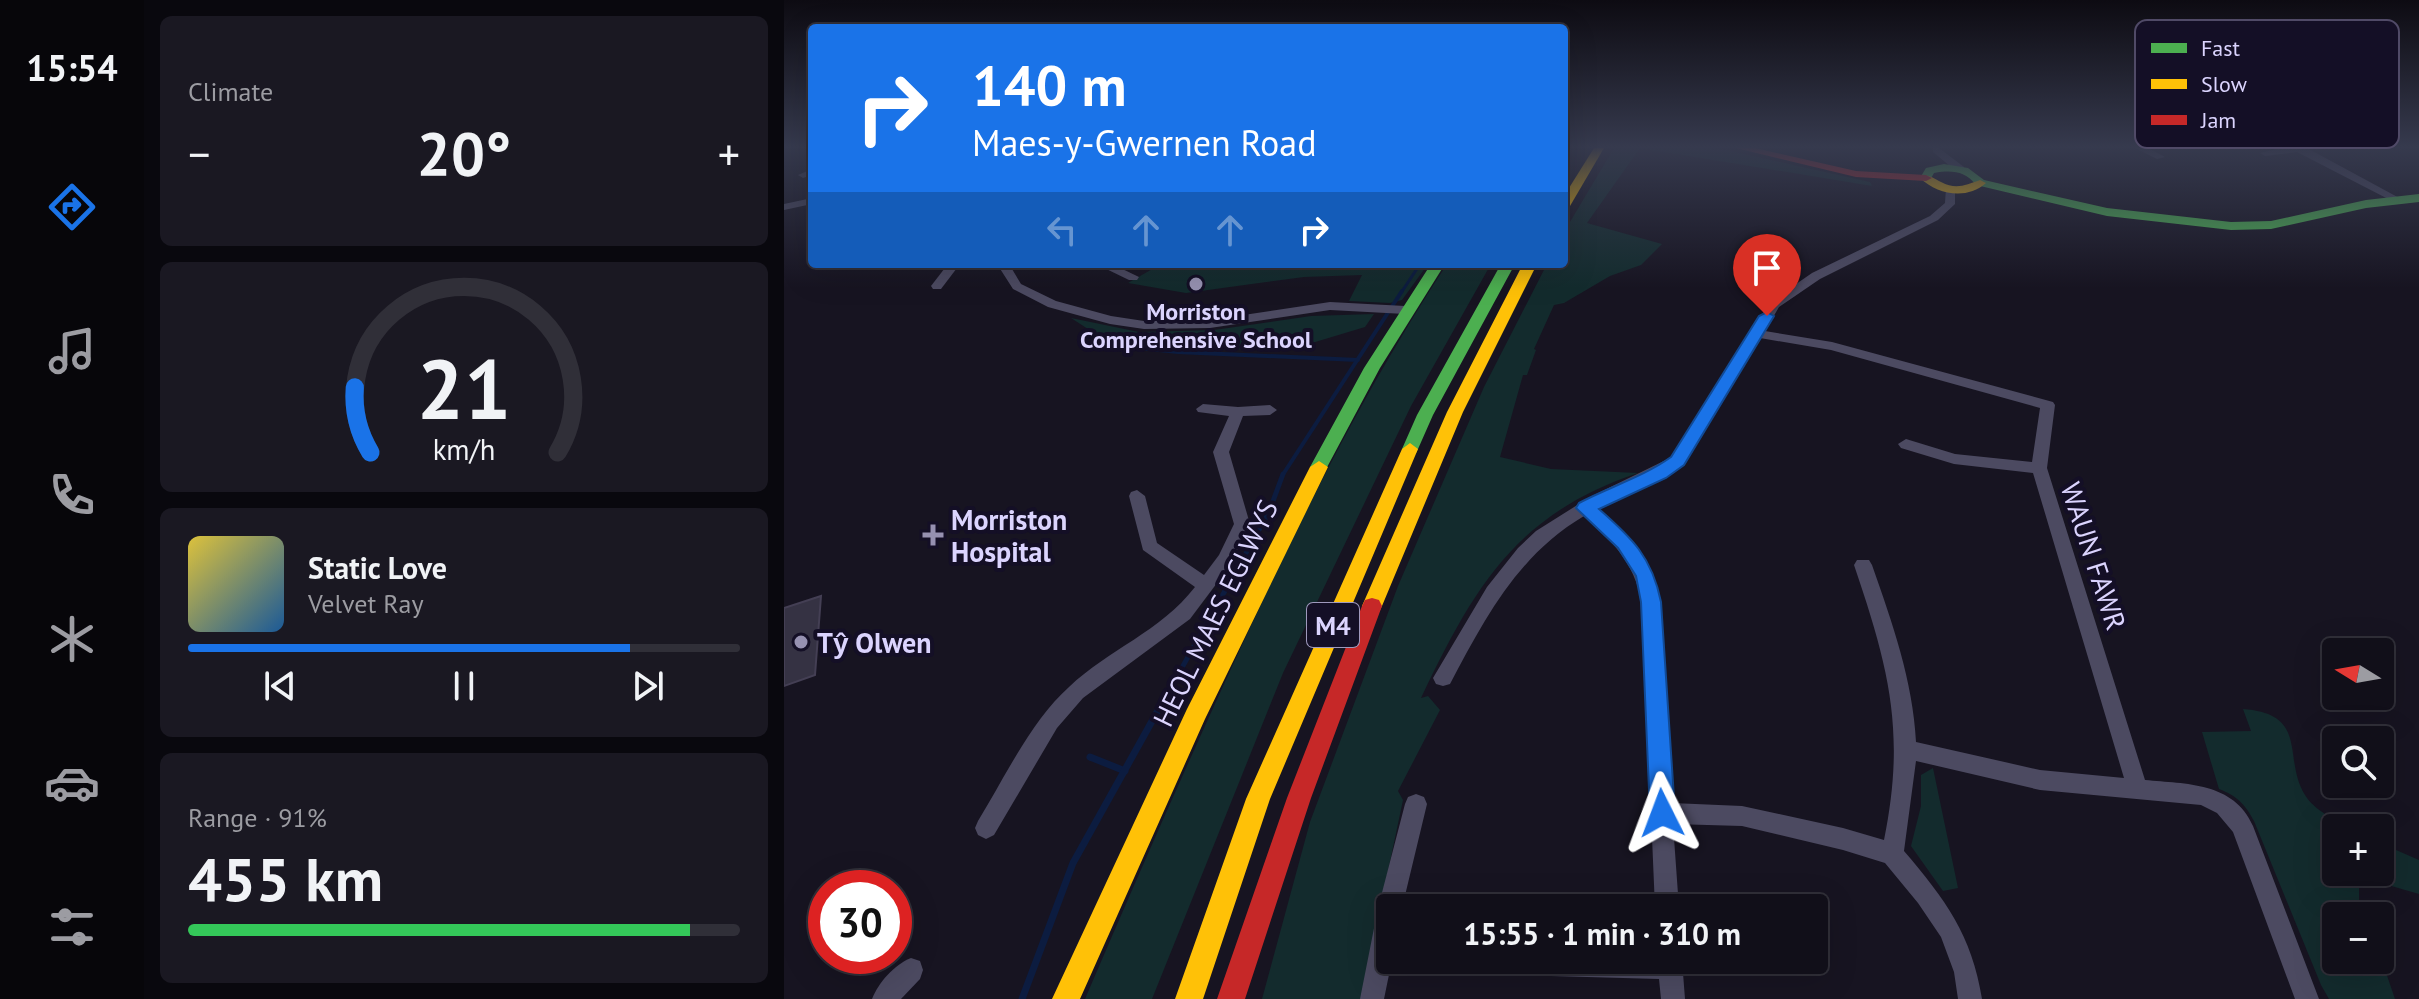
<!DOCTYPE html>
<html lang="en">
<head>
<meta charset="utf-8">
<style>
  :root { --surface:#110f19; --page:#1a1822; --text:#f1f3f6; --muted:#9c9ca2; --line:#302f38; --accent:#1a73e8 }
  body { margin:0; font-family:"PT Sans",sans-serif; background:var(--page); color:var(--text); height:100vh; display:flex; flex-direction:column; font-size:30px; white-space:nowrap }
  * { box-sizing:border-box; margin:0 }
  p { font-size:26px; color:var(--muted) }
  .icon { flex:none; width:44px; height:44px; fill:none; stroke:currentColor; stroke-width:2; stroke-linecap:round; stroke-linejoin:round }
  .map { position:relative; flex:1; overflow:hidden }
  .details { display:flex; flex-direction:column; gap:16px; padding:16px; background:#09080e; width:640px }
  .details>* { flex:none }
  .hud { position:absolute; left:24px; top:24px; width:760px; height:244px; border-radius:8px; box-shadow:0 8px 32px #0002,0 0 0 2px var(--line); background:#1a73e8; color:#fff; overflow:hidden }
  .needle { width:52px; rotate:281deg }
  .controls { position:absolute; left:1538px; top:638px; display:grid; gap:16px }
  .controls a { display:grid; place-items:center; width:72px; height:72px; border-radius:8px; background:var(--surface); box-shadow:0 8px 32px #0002,0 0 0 2px var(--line); font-size:40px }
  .speed { position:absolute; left:24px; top:870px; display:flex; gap:16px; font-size:40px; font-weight:700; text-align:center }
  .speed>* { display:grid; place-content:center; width:104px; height:104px; border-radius:50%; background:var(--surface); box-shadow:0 8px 32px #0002,0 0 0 2px var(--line); line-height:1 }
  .speed .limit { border:12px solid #d22; background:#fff; color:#111 }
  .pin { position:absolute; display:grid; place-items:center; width:68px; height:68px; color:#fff; margin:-82px -34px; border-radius:50% 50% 50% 0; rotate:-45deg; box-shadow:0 0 8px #0007 }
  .pin .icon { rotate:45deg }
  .me { position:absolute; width:88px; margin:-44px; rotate:357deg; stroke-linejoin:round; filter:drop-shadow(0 0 6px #0008) }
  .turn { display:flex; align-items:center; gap:28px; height:168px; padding:0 32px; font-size:36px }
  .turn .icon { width:104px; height:104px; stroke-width:2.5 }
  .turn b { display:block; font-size:56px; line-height:68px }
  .lanes { display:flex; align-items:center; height:76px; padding:0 32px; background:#0003; justify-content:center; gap:40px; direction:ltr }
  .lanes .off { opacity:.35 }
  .big { font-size:60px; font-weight:700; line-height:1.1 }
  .details .card { flex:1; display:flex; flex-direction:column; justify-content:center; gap:12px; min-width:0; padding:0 28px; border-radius:12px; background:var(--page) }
  .details .dial { align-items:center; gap:0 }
  .dial svg { height:208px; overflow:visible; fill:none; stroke:var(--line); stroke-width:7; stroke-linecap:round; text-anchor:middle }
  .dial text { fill:var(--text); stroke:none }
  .song { display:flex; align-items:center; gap:24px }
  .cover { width:96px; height:96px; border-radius:12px; background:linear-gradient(135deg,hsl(50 70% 55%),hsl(210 70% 35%)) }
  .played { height:8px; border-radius:4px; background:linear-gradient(90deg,var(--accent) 80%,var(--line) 80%) }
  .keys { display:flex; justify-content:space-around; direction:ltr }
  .heat { display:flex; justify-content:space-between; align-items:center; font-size:44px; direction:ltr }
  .charge { height:12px; border-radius:6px; background:linear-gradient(90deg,#34c759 91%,var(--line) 0) }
  .trip { position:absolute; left:592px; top:894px; width:452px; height:80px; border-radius:8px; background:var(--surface); box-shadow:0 8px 32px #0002,0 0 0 2px var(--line); font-weight:700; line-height:80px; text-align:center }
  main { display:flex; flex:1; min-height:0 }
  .tabs { display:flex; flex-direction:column; width:144px; justify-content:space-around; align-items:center; background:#07060a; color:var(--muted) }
  .tabs .icon { width:56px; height:56px }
  .tabs .selected { color:var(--accent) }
  .tabs b { font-size:36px; color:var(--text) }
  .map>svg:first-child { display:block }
  .green { fill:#132b2d }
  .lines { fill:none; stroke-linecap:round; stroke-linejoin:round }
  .stream-far3 { stroke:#0c1c40; stroke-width:3 }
  .stream-far2 { stroke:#0c1c40; stroke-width:4 }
  .stream-far1 { stroke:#0c1c40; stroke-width:5 }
  .stream { stroke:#0c1c40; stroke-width:7 }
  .building { fill:#353243; stroke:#443f54; stroke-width:2 }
  .street { fill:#4c4a61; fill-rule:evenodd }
  .fast { fill:#4caf50; fill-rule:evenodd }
  .slow { fill:#ffc107; fill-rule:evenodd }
  .jam { fill:#c62828; fill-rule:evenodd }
  .route { fill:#1a73e8; stroke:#114b97; stroke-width:2 }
  .poi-dot { fill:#9691b1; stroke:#140f26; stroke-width:3 }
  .labels { text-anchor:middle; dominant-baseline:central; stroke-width:8; stroke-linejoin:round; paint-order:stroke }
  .far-poi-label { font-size:24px; font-weight:bold; fill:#dbd4fe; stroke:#140f26 }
  .shield { fill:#140f26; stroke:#9f99bd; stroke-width:2 }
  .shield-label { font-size:26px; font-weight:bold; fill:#dbd4fe }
  .poi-label { font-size:28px; font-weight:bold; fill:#dbd4fe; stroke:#140f26; text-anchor:start }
  .street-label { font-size:28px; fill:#dbd4fe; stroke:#140f26 }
  .key { fill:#140f26; stroke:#504a67; stroke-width:2 }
  .key-label { font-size:22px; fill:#dbd4fe }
</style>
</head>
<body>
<main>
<nav class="tabs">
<b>15:54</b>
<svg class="icon selected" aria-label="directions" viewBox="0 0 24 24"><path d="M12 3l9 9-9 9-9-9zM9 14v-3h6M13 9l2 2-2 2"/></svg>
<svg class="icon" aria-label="music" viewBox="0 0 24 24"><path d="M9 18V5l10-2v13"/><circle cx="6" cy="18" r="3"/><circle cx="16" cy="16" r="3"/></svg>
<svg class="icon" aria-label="phone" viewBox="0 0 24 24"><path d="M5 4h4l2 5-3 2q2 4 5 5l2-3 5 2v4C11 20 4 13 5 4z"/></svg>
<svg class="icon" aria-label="climate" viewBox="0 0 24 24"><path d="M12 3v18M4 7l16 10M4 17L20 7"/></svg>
<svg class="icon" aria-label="car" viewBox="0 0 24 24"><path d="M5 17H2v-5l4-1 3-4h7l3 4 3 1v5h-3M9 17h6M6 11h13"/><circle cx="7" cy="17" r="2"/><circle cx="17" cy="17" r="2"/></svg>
<svg class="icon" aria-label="filters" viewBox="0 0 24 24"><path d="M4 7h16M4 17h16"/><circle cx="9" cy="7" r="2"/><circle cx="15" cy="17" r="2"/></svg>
</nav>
<section class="details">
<div class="card"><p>Climate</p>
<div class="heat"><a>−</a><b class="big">20°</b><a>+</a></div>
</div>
<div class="card dial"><svg viewBox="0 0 100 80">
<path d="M14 69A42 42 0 1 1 86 69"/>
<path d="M14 69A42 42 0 0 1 8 44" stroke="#1a73e8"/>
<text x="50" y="56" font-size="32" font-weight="700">21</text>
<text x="50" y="72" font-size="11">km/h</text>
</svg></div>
<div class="card">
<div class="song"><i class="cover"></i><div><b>Static Love</b><p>Velvet Ray</p></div></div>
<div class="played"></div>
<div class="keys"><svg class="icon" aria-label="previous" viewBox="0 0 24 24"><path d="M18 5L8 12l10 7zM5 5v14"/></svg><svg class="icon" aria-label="pause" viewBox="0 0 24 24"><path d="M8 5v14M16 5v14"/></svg><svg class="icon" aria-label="next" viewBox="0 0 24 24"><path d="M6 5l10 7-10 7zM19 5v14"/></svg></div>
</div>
<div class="card"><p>Range · 91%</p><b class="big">455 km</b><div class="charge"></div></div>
</section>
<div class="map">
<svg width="1635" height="999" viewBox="0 0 1635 999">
  <rect width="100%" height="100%" fill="#171421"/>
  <g class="green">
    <path d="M830,148h103l153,34 2,4 -232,-38 -53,75 75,21 -21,21 -31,11 -46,27 -10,2 -20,44 2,1 -9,25h-4l-23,82 51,12 87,4c-122,41 -164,114 -217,225l7,-2 12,14 -42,81 5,9 -42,199h-99l48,-177 88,-236 86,-199 63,-123h17v-32z"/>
    <polygon points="377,264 644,264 618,300 606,303 565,301 578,275 520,277 402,293 344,283"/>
    <path d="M663,264h44l-80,142 -128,267 -131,326h-67c47,-110 95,-219 145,-328 64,-140 132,-278 217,-407z"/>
    <polygon points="590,314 581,327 508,349 396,350 324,342 287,318 355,332 430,330 527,316"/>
    <path d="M1459,709c67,5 39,49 62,86 9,15 30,25 45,33h-14v44h44v-29l39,17v34l-52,-15 -8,1v24l5,12h-28v44h44v-5l15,44h-66l-8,-14 -67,-164c-9,-17 -17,-25 -35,-32l-17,-57 49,-1z"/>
    <polygon points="1149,768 1174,888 1159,891 1127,846 1137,806 1137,775"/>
  </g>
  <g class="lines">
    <polyline class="stream-far3" points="617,293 636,264"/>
    <g class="stream-far2">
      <polyline points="337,346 394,352 574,360"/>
      <polyline points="498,476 618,291"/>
    </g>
    <polyline class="stream-far1" points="376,707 485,512 499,474"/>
    <g class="stream">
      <polyline points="306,757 341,771"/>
      <polyline points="238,999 289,863 377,705"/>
    </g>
  </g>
  <polygon class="building" points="37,596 31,675 0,686 0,608"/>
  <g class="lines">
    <g class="street">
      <polygon points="1149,148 1155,148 1180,167 1180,171 1172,171 1149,152"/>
      <polygon points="1351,148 1364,148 1381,157 1373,159"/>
      <polygon points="1497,148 1523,148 1619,200 1610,202 1513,152 1481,156 1476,153"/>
      <polygon points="28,169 28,175 19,178 14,175"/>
      <path d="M1162,188l9,2v14l-17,16 -118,59 -41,28 -14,24 67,11 221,60 2,3 -8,63 98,312c41,4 89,2 108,46l66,173h-24l-62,-167 -16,-19 -16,-8 -161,-15 -124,-29 -12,90c41,48 68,84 78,148h-24l-4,-27 -13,-35 -23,-34 -33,-40 -42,-13 -101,-24 -69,-2 6,84h-24l-13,-306c-9,-41 -28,-59 -58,-86 -66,39 -99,102 -134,168l-7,2 -7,-2 -3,-6 54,-91 31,-39 18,-17 54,-34 82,-40 98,-155 42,-29 118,-57 15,-13zM976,338l71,12 209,58 -8,54 -77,-8 -49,-15 -8,5 3,4 53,16 79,9 91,305 -84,-8 -124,-28c-3,-61 -24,-120 -44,-177l-3,-5h-12l-3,5c35,103 52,167 30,275l-41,-12 -101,-22 -70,-3 -12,-201c-10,-41 -32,-66 -63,-94l85,-43z"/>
      <polygon points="28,198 28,204 0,210 0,204"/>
      <polygon points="164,264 176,264 157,289 149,289 147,286"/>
      <polygon points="213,264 225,264 237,284 272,301 327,316 360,321 426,320 546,302 621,306 627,310 621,314 546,310 426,328 360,329 326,324 264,307 229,289"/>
      <polygon points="312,264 328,264 355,277 353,280 345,280"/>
      <path d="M419,404l35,3 32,-2 7,5 -7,5 -27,1 -14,36 21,72 -18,39 -42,56 -107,79 -26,30 -63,107 -8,4 -8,-4 -3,-7 3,-7c27,-44 53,-100 91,-134 40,-38 91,-55 126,-100l-52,-37 -14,-54 2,-4 6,-2 8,6 12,47 47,32 15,-20 15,-31 -21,-72 16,-36 -31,-4 -2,-3z"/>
      <polygon points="632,794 640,797 643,804 618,908 606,908 608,960 600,999 576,999 594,908 621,804 624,797"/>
      <path d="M127,958l9,3 3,9 -3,9 -19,20h-29c6,-16 23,-35 39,-41z"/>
      <polygon points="610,960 898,960 901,999 877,999 875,979 622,972 613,969"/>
    </g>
    <g class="fast">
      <path d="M1160,164l24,4 16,12 123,28 124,14 40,-1 95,-21 53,-6v8l-53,6 -95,21 -40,1 -124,-14 -131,-31c-11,-14 -24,-15 -42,-12l-4,7 -4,1 -6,-3 6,-10z"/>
      <polygon points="647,264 661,264 596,368 541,471 529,471 526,467 580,368"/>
      <polygon points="717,264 731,264 649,415 634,449 632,453 620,453 618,449 633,415"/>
    </g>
    <g class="slow">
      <polygon points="810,148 820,148 786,206 780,210 780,196"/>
      <path d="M1138,176c8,-1 11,2 19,6 15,8 25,3 39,-2l6,3c-19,17 -48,12 -66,-5z"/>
      <polygon points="739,264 753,264 679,412 598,606 595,612 588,614 581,612 578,606 663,412"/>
      <polygon points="626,443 634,449 486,799 419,999 391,999 462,799 618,449"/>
      <polygon points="535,461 544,467 421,719 296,999 268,999 403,709 526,467"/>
    </g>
    <g class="jam">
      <polygon points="952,148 971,148 1072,171 1142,175 1148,178 1142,181 1072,177"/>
      <polygon points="588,598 595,600 598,606 527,798 461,999 433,999 503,798 578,606 581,600"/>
    </g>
  </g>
  <linearGradient id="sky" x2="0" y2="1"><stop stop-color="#0d0b12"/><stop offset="0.51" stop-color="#363a4e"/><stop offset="1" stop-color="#363a4e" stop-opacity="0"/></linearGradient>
  <rect width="1635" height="288" fill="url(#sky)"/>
  <path class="route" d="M983,312l7,4 -90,149 -18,13 -67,31c33,29 53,48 62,93l14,211 -4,8 -9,4 -8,-4 -4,-8 -9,-211 -5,-26 -18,-28 -42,-40 3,-5c30,-16 64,-26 92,-46l88,-141z"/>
  <g class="poi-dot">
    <circle cx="412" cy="284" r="8"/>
    <path d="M145 523h8v8h8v8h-8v8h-8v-8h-8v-8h8z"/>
    <circle cx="17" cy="642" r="8"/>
  </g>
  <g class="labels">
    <g class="far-poi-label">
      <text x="412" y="311">Morriston<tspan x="412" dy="28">Comprehensive School</tspan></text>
    </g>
    <rect class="shield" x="523" y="603" width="52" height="44" rx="6"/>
    <g class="shield-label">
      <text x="549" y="625">M4</text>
    </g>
    <g class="poi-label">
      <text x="167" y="519">Morriston<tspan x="167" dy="32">Hospital</tspan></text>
      <text x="33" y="642">Tŷ Olwen</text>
    </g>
    <g class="street-label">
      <text transform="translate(1310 556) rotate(72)">WAUN FAWR</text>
      <text transform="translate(431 613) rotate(-64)">HEOL MAES EGLWYS</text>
    </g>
  </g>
  <rect x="1351" y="20" width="264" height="128" rx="12" class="key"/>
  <rect x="1367" y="43" width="36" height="10" fill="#4caf50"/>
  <rect x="1367" y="79" width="36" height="10" fill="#ffc107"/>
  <rect x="1367" y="115" width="36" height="10" fill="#c62828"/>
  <g class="key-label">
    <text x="1417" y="56">Fast</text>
    <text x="1417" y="92">Slow</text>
    <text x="1417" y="128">Jam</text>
  </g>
</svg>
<div class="controls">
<a><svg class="needle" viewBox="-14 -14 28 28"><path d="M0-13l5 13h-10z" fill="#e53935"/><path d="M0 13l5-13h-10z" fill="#9c9ca2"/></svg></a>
<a><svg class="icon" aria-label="search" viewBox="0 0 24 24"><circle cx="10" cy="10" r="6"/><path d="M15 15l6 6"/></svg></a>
<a>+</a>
<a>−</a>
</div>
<div class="speed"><div class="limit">30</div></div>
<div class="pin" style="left:983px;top:316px;background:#d93025"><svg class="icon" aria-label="arrive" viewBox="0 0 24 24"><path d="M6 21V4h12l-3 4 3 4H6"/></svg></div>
<svg class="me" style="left:878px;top:813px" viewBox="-20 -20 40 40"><path d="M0-17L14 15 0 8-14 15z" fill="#1a73e8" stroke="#fff" stroke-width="4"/></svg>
<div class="trip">15:55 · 1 min · 310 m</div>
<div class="hud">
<div class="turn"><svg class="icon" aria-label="right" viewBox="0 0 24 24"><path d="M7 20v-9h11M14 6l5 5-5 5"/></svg><div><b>140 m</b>Maes-y-Gwernen Road</div></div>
<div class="lanes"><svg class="icon off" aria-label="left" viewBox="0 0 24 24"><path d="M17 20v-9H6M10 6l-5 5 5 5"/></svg><svg class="icon off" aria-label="ahead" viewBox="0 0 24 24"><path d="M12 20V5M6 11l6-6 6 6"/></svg><svg class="icon off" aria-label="ahead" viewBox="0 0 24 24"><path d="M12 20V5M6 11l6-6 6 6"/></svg><svg class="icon" aria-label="right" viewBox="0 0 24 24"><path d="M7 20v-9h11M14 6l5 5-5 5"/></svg></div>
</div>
</div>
</main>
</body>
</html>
